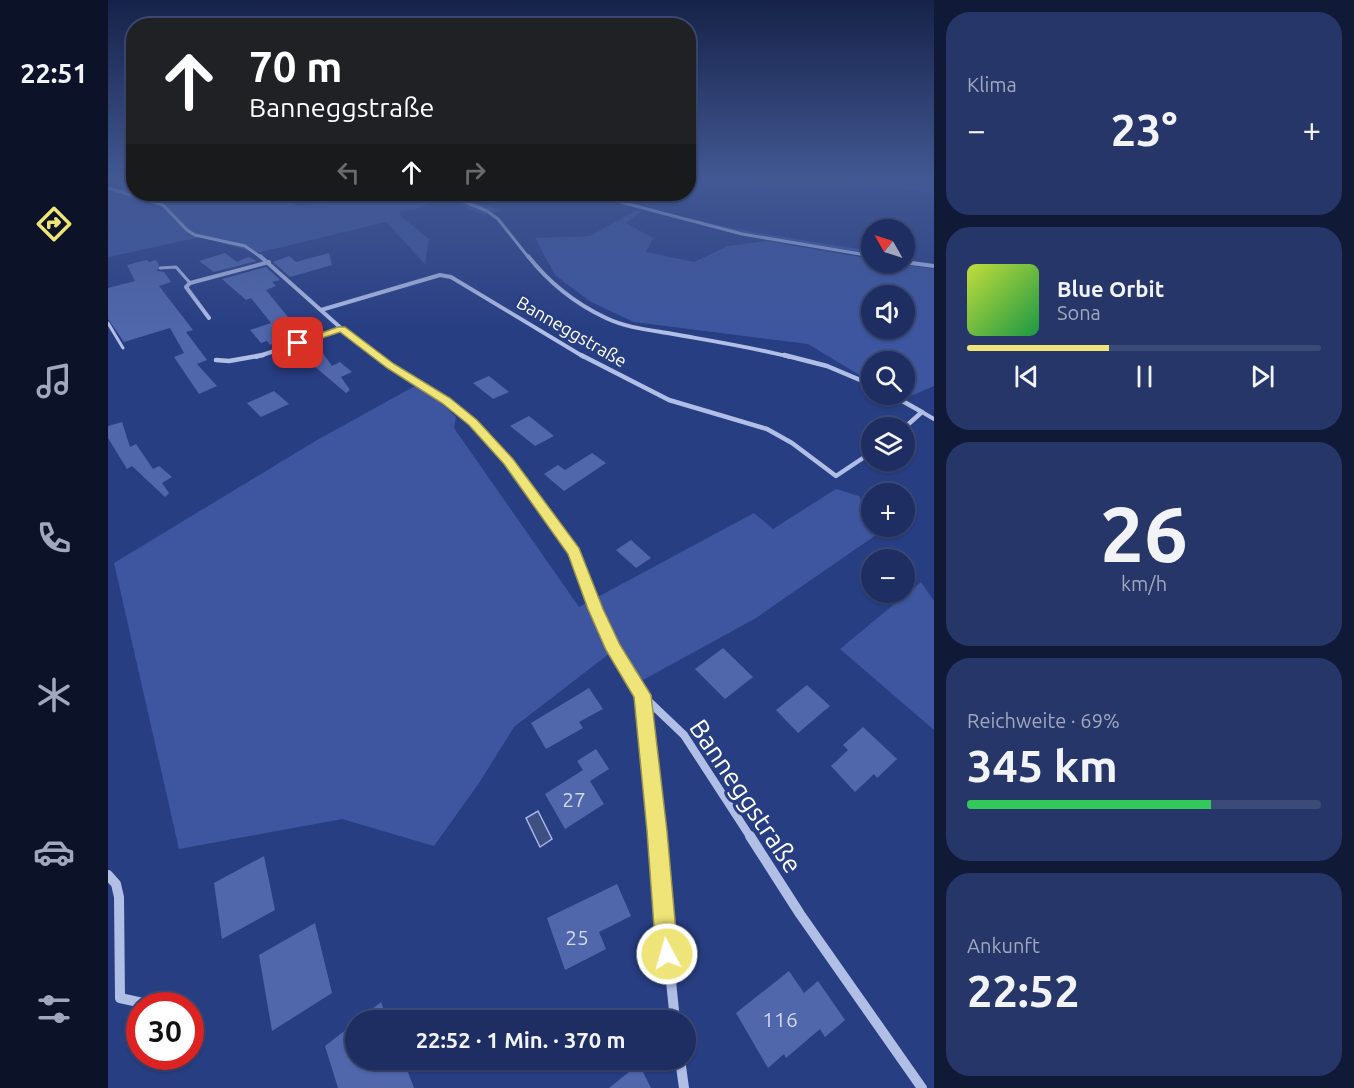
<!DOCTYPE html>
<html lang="de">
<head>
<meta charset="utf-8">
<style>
  :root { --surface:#1e2e62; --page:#263668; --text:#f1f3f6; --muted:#a1a8be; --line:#3c4a77; --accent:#eee477 }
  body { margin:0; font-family:Ubuntu,sans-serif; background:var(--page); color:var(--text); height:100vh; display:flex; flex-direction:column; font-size:22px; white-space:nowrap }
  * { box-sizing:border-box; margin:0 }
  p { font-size:20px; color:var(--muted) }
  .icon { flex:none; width:33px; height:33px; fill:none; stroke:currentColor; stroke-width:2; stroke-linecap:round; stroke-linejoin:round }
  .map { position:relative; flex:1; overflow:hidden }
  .panel { display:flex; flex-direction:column; gap:12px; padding:12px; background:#101936; width:420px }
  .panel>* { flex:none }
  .top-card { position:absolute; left:18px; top:18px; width:570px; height:183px; border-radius:24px; box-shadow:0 2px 4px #0004,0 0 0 2px var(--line); background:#202124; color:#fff; overflow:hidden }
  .needle { width:39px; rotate:309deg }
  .fabs { position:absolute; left:753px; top:219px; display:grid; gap:12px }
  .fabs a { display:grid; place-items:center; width:54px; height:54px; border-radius:50%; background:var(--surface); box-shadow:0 2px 4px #0004,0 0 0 2px var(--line); font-size:30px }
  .speed { position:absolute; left:18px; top:992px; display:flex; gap:12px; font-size:30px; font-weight:700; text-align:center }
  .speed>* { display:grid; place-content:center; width:78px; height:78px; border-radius:50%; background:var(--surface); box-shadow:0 2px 4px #0004,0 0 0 2px var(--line); line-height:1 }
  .speed .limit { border:9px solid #d22; background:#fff; color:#111 }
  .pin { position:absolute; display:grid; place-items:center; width:51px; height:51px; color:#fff; margin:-26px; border-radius:12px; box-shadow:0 3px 9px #0006 }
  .me { position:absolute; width:66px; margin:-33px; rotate:354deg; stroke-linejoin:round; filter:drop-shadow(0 0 4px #0008) }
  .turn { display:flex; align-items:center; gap:21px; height:126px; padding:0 24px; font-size:27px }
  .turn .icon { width:78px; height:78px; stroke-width:2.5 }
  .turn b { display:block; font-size:42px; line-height:51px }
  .lanes { display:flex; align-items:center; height:57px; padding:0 24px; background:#0003; justify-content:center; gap:30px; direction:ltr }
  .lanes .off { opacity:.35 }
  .big { font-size:45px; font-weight:700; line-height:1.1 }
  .panel .widget { flex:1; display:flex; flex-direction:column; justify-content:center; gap:9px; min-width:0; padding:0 21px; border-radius:24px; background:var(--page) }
  .panel .dial { align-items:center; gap:0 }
  .dial b { font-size:78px; line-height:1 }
  .song { display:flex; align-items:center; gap:18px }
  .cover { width:72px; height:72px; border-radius:9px; background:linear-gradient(135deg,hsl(70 70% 55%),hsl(140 70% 35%)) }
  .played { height:6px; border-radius:3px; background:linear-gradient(90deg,var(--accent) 40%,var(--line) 40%) }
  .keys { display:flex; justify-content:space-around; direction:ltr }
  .heat { display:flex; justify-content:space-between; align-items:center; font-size:33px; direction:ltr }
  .charge { height:9px; border-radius:4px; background:linear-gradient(90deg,#34c759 69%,var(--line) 0) }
  .trip { position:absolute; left:237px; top:1010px; width:351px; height:60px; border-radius:30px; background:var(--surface); box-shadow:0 2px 4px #0004,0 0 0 2px var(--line); font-weight:700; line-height:60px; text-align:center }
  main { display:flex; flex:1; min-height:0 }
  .dock { display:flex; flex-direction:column; width:108px; justify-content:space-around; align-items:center; background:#0c1227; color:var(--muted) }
  .dock .icon { width:42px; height:42px }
  .dock .active { color:var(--accent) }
  .dock b { font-size:27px; color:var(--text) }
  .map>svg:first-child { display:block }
  .green { fill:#3d569f; fill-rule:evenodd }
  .water { fill:#3f4f82; stroke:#a6b7e7; stroke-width:1.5 }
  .building { fill:#5067ab }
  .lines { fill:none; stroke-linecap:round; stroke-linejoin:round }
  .lane-far1 { stroke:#b1bfe7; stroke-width:3 }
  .lane { stroke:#b1bfe7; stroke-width:4 }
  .street-far5 { stroke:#b1bfe7; stroke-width:3 }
  .street-far4 { stroke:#b1bfe7; stroke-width:4 }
  .street-far3 { stroke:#b1bfe7; stroke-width:4.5 }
  .street-far2 { stroke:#b1bfe7; stroke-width:6 }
  .street-far1 { stroke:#b1bfe7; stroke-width:8 }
  .street { stroke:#b1bfe7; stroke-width:10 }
  .route { fill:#eee477; stroke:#9b944d; stroke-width:1.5 }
  .labels { text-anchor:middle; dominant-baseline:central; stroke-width:6; stroke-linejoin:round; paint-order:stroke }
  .far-street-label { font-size:18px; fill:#fff; stroke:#283e83 }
  .near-number-label { font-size:21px; fill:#d3d9ea }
  .near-street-label { font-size:26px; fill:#fff; stroke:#283e83 }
</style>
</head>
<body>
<main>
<nav class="dock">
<b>22:51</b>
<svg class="icon active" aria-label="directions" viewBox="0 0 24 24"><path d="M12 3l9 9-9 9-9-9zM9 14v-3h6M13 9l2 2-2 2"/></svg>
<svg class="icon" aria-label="music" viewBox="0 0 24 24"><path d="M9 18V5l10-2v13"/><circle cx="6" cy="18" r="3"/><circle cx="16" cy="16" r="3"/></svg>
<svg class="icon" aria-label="phone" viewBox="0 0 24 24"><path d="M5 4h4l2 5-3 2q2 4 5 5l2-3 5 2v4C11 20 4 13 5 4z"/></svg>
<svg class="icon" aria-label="climate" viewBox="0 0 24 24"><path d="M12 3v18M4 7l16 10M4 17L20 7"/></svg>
<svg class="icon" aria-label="car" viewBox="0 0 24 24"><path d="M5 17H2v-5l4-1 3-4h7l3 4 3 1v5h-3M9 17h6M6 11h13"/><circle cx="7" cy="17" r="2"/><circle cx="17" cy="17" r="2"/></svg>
<svg class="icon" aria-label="filters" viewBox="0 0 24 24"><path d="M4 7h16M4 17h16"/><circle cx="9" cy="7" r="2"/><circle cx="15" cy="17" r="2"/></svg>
</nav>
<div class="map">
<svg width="826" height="1088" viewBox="0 0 826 1088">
  <rect width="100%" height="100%" fill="#283e83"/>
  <g class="green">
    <polygon points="0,178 25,178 26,194 157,194 190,206 294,194 335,194 393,210 376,215 334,197 308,209 293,211 291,215 321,239 317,264 278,222 149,253 93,237 0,257"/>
    <polygon points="711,178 826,178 826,193"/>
    <path d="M529,210l5,1 -16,12 27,15 -7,14 48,10 34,-16 38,-5 105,18 1,3 19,1 43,6v117l-30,13 -9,-4 9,-1v-32h-32l-1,20 -63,-38 -174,-22 -43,-20 -36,-27 -20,-37 55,-2zM764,296h32v32h-32z"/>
    <polygon points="556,213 633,230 763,251 763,255 639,234"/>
    <polygon points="307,386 330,400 348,417 346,428 471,607 646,513 665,529 728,489 751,496 763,519 764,526 768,527 771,533 648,618 535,680 506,650 406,727 371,783 326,846 234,819 71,849 6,563 209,440"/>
    <polygon points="813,582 826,601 826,730 732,649"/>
  </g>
  <polygon class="water" points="430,811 444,839 432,847 418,818"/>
  <g class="building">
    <polygon points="117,253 129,262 140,257 149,261 106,272 91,261"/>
    <polygon points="221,253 224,265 182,277 165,262 181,256 188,262"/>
    <polygon points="39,260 41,262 48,260 51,265 49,271 56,272 63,282 51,286 85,330 78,332 99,360 89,364 109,386 91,394 66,357 76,353 62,328 16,342 0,319 0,288 27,281 19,265"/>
    <polygon points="158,267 172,280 164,282 168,286 158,290 184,322 192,320 202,335 178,343 176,340 162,345 159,341 153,343 142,330 163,323 143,298 138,300 114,279"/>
    <polygon points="207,342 224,366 232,362 244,372 233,377 242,390 238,393 200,361 191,364 182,350"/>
    <polygon points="381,376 401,392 385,399 365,383"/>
    <polygon points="166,391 181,404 153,417 139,403"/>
    <polygon points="421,416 446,436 427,446 402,426"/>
    <polygon points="14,422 22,447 28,444 45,469 51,466 64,477 54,483 61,493 57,497 24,466 19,469 0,438 0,426"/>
    <polygon points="484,453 498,463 456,491 436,474 450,465 457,470"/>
    <polygon points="523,540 543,558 528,568 508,550"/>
    <polygon points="615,648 645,677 617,699 587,669"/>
    <polygon points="699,685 722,706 690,733 668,710"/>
    <polygon points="481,688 495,709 471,722 475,728 438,749 423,723"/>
    <polygon points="755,727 789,759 769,778 766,774 747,792 723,766 740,750 735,745"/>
    <polygon points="488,749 501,769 482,781 496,804 457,829 437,794 475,770 469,761"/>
    <polygon points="156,856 167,910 114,939 106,883"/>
    <polygon points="509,884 523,916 491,932 498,949 457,970 439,918"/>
    <polygon points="207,923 224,993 164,1031 151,955"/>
    <polygon points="681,971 696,993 710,981 737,1020 717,1037 712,1029 678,1058 676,1054 660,1068 628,1013"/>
    <polygon points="273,1002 280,1020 250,1020"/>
    <polygon points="248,1022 248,1059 295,1059 306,1088 230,1088 217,1046"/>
    <polygon points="531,1064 543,1088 501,1088"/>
  </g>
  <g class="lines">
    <g class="lane-far1">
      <polyline points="52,268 68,267 82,283"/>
      <polyline points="0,323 15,348"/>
    </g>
    <polyline class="lane" points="814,412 826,419"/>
    <g class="street-far5">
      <polyline points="0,188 55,205 79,230 87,235 137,246 154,258"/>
      <polyline points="338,194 379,211 390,219 421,258"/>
      <polyline points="482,194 634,234 764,256"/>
    </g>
    <g class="street-far4">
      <polyline points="152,256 234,329 270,357"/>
      <path d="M420,256c22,28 46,47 78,62 21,10 44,12 67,16 39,7 78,13 117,23"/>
      <polyline points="796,262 826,266"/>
      <polyline points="213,310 332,275 343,277 476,357"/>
      <polyline points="101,318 78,287 82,283 161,262"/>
      <polyline points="148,357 234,329"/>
    </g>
    <g class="street-far3">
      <path d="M268,355c23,17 48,30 70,46 30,22 55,51 77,80"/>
      <polyline points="473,355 561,400 659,429 684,443 728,476 764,452"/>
      <polyline points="676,355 719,366 764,385"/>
      <polyline points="108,360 121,361 155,355"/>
      <polyline points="782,394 814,412 796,428"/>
    </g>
    <polyline class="street-far2" points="414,480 466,552 501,639"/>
    <g class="street-far1">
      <polyline points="500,637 534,695 576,735 643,838"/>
      <polyline points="534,695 548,838"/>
    </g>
    <g class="street">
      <polyline points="548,836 567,1020"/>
      <polyline points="642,836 692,914 814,1088"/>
      <polyline points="0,875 8,884 11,897 12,998 44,1005"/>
      <polyline points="572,1059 576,1088"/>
    </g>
  </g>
  <linearGradient id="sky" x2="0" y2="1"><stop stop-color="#162248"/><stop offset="0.54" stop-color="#425893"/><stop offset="1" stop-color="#425893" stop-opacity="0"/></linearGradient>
  <rect width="826" height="331" fill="url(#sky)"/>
  <polygon class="route" points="230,327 237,327 286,364 342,398 369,420 405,459 471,548 495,609 512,645 543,695 559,831 570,954 566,962 559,965 551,962 548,954 539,831 526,697 498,650 480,609 460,554 396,464 361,425 334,403 279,368 232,332 190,346 185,343"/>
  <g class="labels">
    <g class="far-street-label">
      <text transform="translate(464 331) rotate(30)">Banneggstraße</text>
    </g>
    <g class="near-number-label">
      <text x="466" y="799">27</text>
      <text x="469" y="937">25</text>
      <text x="672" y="1019">116</text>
    </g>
    <g class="near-street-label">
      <text transform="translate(638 796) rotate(56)">Banneggstraße</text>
    </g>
  </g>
</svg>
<div class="fabs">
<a><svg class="needle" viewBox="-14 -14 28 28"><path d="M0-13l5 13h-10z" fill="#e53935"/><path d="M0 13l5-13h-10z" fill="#a1a8be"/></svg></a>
<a><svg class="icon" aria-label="sound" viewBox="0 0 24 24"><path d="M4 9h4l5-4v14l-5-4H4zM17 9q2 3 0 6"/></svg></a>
<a><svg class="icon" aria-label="search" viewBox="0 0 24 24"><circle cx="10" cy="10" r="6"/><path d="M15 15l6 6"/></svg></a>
<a><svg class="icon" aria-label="layers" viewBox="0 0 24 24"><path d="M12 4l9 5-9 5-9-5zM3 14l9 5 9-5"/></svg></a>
<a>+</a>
<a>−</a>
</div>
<div class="speed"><div class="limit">30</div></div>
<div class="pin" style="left:190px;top:343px;background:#d93025"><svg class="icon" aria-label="arrive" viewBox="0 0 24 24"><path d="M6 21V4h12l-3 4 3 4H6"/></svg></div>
<svg class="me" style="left:559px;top:954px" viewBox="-20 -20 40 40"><circle r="17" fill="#eee477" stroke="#fff" stroke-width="3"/><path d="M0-11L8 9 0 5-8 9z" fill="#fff"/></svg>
<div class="trip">22:52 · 1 Min. · 370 m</div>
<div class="top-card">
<div class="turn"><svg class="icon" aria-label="ahead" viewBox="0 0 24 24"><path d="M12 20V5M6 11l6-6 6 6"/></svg><div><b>70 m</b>Banneggstraße</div></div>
<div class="lanes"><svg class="icon off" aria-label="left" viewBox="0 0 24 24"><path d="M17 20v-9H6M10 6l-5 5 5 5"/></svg><svg class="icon" aria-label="ahead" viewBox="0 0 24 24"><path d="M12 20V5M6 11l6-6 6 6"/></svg><svg class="icon off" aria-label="right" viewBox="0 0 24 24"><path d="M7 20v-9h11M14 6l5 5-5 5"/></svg></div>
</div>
</div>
<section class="panel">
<div class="widget"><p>Klima</p>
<div class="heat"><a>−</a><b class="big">23°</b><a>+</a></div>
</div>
<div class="widget">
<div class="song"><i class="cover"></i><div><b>Blue Orbit</b><p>Sona</p></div></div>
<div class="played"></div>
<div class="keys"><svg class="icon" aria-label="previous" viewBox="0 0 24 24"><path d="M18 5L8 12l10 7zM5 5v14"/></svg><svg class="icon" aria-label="pause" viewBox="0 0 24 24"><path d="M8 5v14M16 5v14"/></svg><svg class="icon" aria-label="next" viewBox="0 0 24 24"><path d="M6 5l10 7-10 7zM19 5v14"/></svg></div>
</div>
<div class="widget dial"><b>26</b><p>km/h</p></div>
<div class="widget"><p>Reichweite · 69%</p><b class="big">345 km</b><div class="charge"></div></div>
<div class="widget"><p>Ankunft</p><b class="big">22:52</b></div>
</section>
</main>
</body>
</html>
